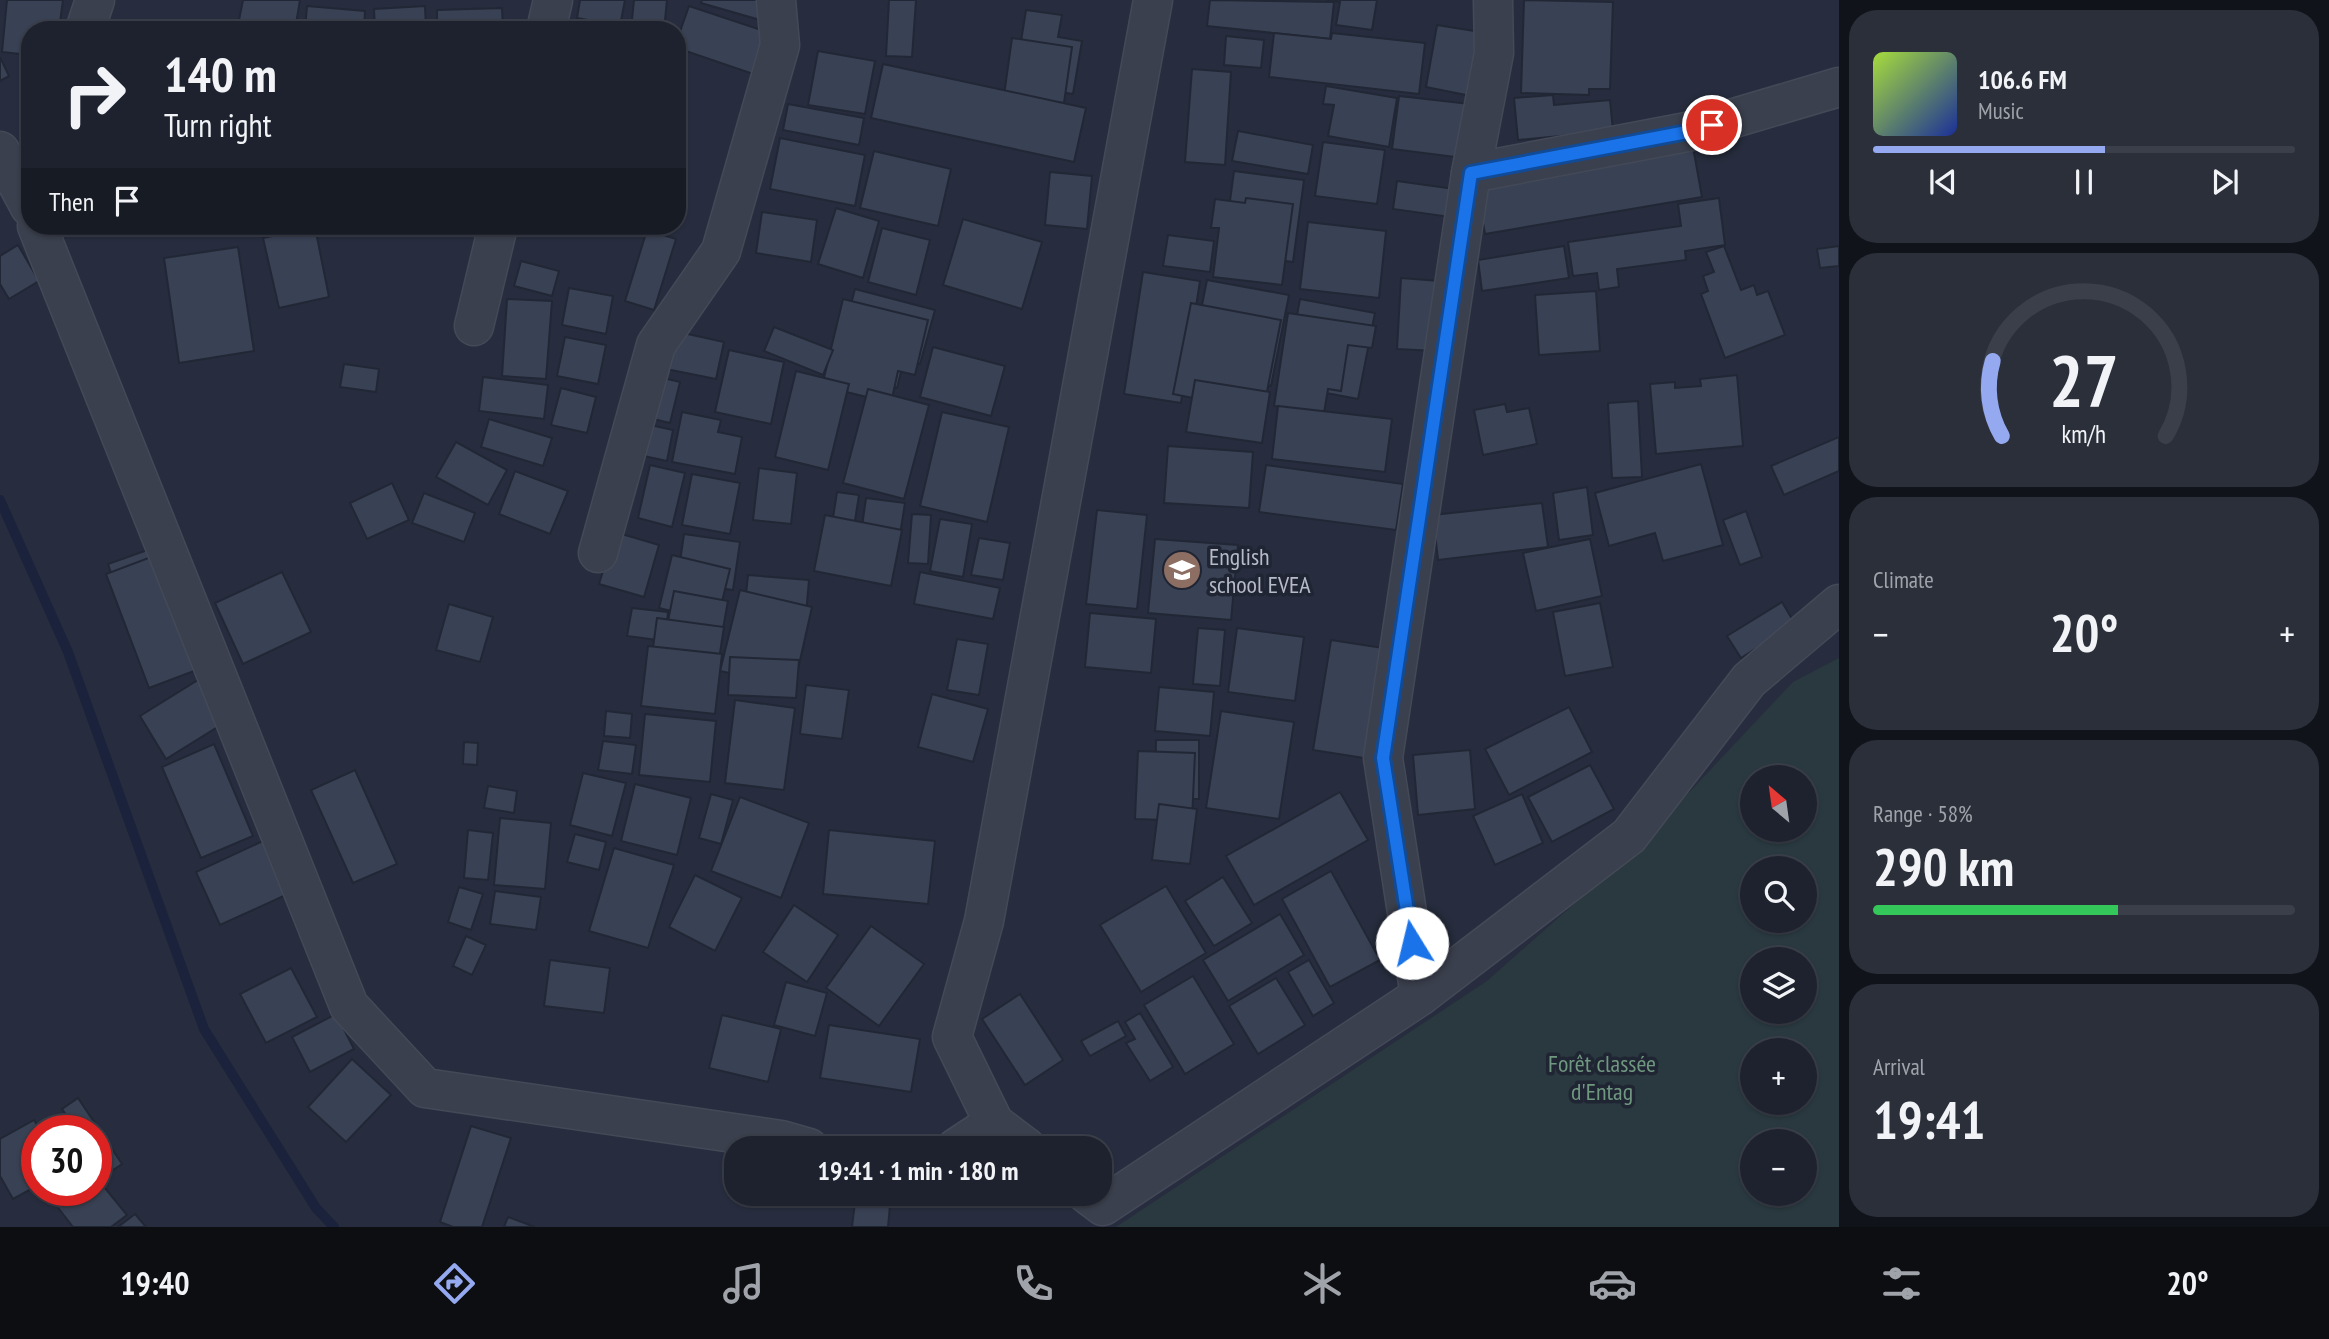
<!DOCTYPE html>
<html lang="en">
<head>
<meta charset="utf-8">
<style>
  :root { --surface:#1d222e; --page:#2a2f3a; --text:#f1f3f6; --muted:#a0a4aa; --line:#3b3f4a; --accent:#95a9f0 }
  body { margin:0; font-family:"PT Sans Narrow",sans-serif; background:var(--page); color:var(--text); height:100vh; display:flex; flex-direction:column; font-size:26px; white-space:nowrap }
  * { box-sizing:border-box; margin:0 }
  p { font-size:23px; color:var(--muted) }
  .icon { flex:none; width:38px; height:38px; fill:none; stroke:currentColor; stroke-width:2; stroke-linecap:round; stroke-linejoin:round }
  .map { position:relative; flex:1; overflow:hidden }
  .side { display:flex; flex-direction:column; gap:10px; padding:10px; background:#101319; width:490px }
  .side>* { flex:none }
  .banner { position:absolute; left:21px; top:21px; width:665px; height:214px; border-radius:28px; box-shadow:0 2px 5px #0004,0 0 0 2px var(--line); background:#1d222e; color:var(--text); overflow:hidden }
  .needle { width:46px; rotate:331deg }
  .fabs { position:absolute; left:1740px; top:765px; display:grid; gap:14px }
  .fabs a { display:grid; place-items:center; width:77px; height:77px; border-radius:50%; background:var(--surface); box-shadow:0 2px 5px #0004,0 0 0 2px var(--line); font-size:35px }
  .speed { position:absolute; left:21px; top:1115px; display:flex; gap:14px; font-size:35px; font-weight:700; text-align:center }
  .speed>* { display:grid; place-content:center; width:91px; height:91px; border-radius:50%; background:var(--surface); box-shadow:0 2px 5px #0004,0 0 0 2px var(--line); line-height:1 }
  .speed .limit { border:10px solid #d22; background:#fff; color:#111 }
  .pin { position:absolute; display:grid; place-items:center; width:60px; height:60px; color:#fff; margin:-30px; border:4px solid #fff; border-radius:50%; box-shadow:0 2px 7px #0007 }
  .me { position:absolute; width:77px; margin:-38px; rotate:351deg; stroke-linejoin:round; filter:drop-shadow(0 0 5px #0008) }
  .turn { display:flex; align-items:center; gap:24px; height:147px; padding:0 28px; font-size:32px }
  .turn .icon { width:91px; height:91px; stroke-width:2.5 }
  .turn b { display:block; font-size:49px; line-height:60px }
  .then { display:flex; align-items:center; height:66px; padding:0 28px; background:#0003; gap:14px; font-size:26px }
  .big { font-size:52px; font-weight:700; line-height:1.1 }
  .side .widget { flex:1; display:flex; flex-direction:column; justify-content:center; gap:10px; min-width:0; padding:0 24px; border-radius:28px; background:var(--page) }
  .side .dial { align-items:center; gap:0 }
  .dial svg { height:182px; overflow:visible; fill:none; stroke:var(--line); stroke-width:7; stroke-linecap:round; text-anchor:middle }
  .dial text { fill:var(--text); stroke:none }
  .song { display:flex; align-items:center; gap:21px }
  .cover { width:84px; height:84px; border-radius:10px; background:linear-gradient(135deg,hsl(80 70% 55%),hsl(230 70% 35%)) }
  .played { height:7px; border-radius:4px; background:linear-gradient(90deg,var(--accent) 55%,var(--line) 55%) }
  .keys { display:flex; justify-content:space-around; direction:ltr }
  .heat { display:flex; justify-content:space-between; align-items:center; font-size:38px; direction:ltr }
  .charge { height:10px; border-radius:5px; background:linear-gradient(90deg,#34c759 58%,var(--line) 0) }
  .trip { position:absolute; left:724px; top:1136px; width:388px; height:70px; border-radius:28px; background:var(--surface); box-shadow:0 2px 5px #0004,0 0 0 2px var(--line); font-weight:700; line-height:70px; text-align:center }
  .tabs { display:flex; height:112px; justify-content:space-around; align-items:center; background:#0c0e12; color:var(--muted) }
  .tabs .icon { width:49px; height:49px }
  .tabs .on { color:var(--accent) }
  .tabs b { font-size:32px; color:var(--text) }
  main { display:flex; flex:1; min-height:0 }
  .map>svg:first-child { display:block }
  .green { fill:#29393f; fill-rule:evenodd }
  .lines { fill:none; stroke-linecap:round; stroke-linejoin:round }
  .stream { stroke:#1b233c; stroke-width:10 }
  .building { fill:#394154; stroke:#222735; stroke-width:2 }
  .minor-casing { stroke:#444957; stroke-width:41 }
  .minor { stroke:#3b404e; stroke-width:38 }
  .route-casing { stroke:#114b97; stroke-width:18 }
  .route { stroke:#1a73e8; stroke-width:12 }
  .labels { text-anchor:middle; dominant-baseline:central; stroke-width:7; stroke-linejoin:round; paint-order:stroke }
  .poi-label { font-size:24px; fill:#b7bbc9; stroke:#202533; text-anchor:start }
  .park-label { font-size:24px; fill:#709880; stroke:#202533 }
</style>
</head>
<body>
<main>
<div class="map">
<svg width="1839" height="1227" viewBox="0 0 1839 1227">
  <rect width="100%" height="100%" fill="#272d3e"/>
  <path class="green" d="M1839,658v569h-723l371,-246 147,-130 159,-169zM1752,777h52v53h-52zM1752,868h52v52h-52zM1752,959h52v53h-52zM1752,1050h52v52h-52zM1752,1141h52v53h-52z"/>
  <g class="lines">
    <polyline class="stream" points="0,500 68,652 204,1029 316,1208 334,1227"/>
  </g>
  <g class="building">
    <polygon points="7,0 63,0 59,30 30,30 30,55 2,52"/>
    <polygon points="243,0 300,0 295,30 237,30"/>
    <polygon points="580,0 625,0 620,26 577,18"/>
    <polygon points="634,0 667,0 664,30 631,30"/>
    <polygon points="702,0 763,0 767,22 701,3"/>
    <polygon points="889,0 916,0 912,57 886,56"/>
    <polygon points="1210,0 1334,2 1330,39 1207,26"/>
    <polygon points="1327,0 1377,0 1372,30 1336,25 1340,2"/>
    <polygon points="1524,0 1613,2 1610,89 1589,89 1589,95 1521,93"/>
    <polygon points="307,6 365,11 364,30 305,30"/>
    <polygon points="425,6 426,30 375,30 374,9"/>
    <polygon points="689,6 770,33 756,75 677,48 677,40"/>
    <polygon points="502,8 503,30 437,30 437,10"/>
    <polygon points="1026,10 1062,15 1058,37 1082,41 1073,94 1014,85"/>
    <polygon points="1437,25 1487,33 1476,97 1426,87"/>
    <polygon points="1274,33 1331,39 1332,33 1425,43 1419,94 1269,77"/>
    <polygon points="1226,36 1264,40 1261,68 1224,65"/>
    <polygon points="1012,38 1072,47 1064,103 1004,95"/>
    <polygon points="818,51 875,61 865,114 808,105"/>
    <polygon points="0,57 9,76 0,81"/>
    <polygon points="883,64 1086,108 1074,162 871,118"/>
    <polygon points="1192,69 1231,72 1225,165 1185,162"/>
    <polygon points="1326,86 1397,98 1389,147 1328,136 1334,105 1323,104"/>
    <polygon points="1553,95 1554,105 1610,100 1613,131 1518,140 1514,98"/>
    <polygon points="1399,96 1470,104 1463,158 1392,149"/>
    <polygon points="788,104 864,118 859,145 783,130"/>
    <polygon points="1238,131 1313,145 1308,174 1232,161"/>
    <polygon points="780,138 865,155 855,206 770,189"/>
    <polygon points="1323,142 1385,150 1377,204 1315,196"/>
    <polygon points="1693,147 1702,197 1485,234 1476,184"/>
    <polygon points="874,151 951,169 938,226 860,208"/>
    <polygon points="1234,171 1304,180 1293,262 1223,253"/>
    <polygon points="1050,172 1092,176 1087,229 1045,225"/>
    <polygon points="1397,181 1462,190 1457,218 1393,209"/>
    <polygon points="1246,198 1293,204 1282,285 1213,277 1219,228 1211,228 1215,199 1245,203"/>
    <polygon points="1719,198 1725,245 1685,251 1686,260 1617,269 1619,287 1599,290 1597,273 1573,276 1568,242 1681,226 1678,204"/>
    <polygon points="836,208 879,221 863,278 818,264"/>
    <polygon points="762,212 817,220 811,262 756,253"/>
    <polygon points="963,219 1042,242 1022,309 943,285"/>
    <polygon points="1308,222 1386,231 1379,298 1300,289"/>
    <polygon points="315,227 329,297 279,308 263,238"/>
    <polygon points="882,228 930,240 916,295 868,282"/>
    <polygon points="647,230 676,239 654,310 625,301"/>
    <polygon points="1168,235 1214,241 1210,272 1163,266"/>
    <polygon points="18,245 39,281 9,299 0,284 0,256"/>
    <polygon points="1564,246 1569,278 1482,291 1478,260"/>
    <polygon points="1724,246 1741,290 1754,285 1757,295 1768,291 1785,335 1725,358 1701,294 1708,291 1703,276 1714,272 1706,252"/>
    <polygon points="1839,246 1839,266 1820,268 1817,249"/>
    <polygon points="238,247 254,351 179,363 164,258"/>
    <polygon points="521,261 559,271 552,296 514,286"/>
    <polygon points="1143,272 1200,281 1181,403 1124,394"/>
    <polygon points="1401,278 1440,281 1436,351 1397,349"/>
    <polygon points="1207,280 1289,295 1271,386 1189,370"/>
    <polygon points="569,288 613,296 606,334 562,325"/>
    <polygon points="855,289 935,310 920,364 904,360 897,388 833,371"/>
    <polygon points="1596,291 1600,351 1539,355 1535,295"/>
    <polygon points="507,299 552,301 546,379 502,376"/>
    <polygon points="843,299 928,320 915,375 898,371 891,403 822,386"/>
    <polygon points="1300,299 1375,313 1358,399 1284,385"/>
    <polygon points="1191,303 1281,320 1263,412 1173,394"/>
    <polygon points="1288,313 1376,326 1372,348 1348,345 1341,391 1328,389 1324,413 1274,406"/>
    <polygon points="774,327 833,350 823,375 764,351"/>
    <polygon points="674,331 724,342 716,379 666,369"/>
    <polygon points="565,337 606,345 598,384 557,376"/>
    <polygon points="933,347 1005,366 991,416 920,397"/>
    <polygon points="729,350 784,362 771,424 715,412"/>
    <polygon points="344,364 379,369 376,392 340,387"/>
    <polygon points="796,371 849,384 828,470 775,457"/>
    <polygon points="1737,375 1743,446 1656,454 1650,384 1675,382 1675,388 1701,386 1700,379"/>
    <polygon points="483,377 548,385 544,419 479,411"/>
    <polygon points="659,377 680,382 670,423 649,418"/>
    <polygon points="1195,380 1270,392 1262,443 1186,432"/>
    <polygon points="561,388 596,397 587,433 551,425"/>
    <polygon points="868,389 929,405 904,499 843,483"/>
    <polygon points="1638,401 1642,477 1612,478 1608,403"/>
    <polygon points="1505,404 1507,412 1529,408 1537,444 1483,455 1474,410"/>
    <polygon points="1278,406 1392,419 1385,472 1272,459"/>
    <polygon points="682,412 721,420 718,432 742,437 735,474 672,462"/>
    <polygon points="942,412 1009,427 987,522 920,506"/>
    <polygon points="489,419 552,438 543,466 481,447"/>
    <polygon points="646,424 673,430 667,461 639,455"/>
    <polygon points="1839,437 1839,471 1784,495 1771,466"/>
    <polygon points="456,442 507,470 488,505 436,477"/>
    <polygon points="1168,446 1253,452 1249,508 1164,503"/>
    <polygon points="1701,464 1723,545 1663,561 1655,533 1609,546 1595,493"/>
    <polygon points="650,465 685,473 672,527 638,518"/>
    <polygon points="1266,465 1403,484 1396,530 1259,512"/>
    <polygon points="759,468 797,473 791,524 753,520"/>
    <polygon points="515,471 568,491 550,534 499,514"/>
    <polygon points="692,474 740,483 730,534 682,525"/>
    <polygon points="392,483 409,520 367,539 350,503"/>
    <polygon points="1587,487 1593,535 1559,540 1553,493"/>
    <polygon points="837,492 859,495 850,553 828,550"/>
    <polygon points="424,493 475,513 464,542 412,523"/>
    <polygon points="866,498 905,503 896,560 858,555"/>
    <polygon points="1542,503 1548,547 1438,560 1433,515"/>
    <polygon points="1097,510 1147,515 1137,609 1086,604"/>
    <polygon points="1746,511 1762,557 1740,565 1723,520"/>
    <polygon points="912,514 931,515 928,564 908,563"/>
    <polygon points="825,515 902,530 891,586 814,571"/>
    <polygon points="940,519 972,524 963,577 930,571"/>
    <polygon points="615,532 659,545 644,597 599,584"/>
    <polygon points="684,534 740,542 733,590 677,582"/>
    <polygon points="979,538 1010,543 1003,580 971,575"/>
    <polygon points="1155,539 1238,545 1231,620 1148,613"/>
    <polygon points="1590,539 1602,596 1536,611 1523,553"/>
    <polygon points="153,548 192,665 147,681 108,564"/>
    <polygon points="159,554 202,668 149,688 106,574"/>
    <polygon points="672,555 730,569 717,622 659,608"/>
    <polygon points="282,572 311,632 243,664 215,603"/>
    <polygon points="920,572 1000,588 993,619 914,604"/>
    <polygon points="748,575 809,580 803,649 741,644"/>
    <polygon points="740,590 812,607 794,687 720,671"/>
    <polygon points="674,591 728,601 719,651 664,641"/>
    <polygon points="1782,602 1795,624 1741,658 1727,636"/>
    <polygon points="1600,603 1613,667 1565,676 1553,612"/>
    <polygon points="449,604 493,617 480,662 436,650"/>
    <polygon points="632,608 668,612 665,641 627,636"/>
    <polygon points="1090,613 1156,619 1151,673 1085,667"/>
    <polygon points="657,618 724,627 716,679 650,670"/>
    <polygon points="1198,628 1225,630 1220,686 1193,684"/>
    <polygon points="1237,628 1304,637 1295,701 1228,692"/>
    <polygon points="957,639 988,644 979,695 947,690"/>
    <polygon points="1331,640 1383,648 1364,758 1313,750"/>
    <polygon points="648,646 722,654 715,714 641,706"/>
    <polygon points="730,657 799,660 796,698 728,695"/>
    <polygon points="206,675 232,718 166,759 140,716"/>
    <polygon points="806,685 849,690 842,739 800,734"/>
    <polygon points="1159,687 1214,692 1210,736 1155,731"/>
    <polygon points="932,694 988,709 973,762 918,747"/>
    <polygon points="735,700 795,708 784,790 725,783"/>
    <polygon points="1569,707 1592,752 1509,795 1485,749"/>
    <polygon points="606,711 632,714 630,738 604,736"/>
    <polygon points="1221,711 1294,722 1279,819 1206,808"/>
    <polygon points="645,714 716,721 710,782 639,775"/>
    <polygon points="1156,740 1199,740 1199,799 1155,799"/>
    <polygon points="603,741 636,745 632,774 598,770"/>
    <polygon points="464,742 478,743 477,765 463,764"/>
    <polygon points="214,744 253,836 201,858 162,767"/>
    <polygon points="1470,750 1475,809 1418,815 1413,755"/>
    <polygon points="1138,751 1195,753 1192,821 1135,819"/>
    <polygon points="1590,765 1614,809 1552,842 1528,797"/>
    <polygon points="355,770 397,864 353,883 311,790"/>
    <polygon points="583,773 626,783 612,836 570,825"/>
    <polygon points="635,784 691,798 677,855 621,841"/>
    <polygon points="488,786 517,791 514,813 484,808"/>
    <polygon points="1340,792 1368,840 1254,905 1226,856"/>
    <polygon points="711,794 733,800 721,844 699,838"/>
    <polygon points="1522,794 1543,843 1495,865 1473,816"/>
    <polygon points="740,797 809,823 781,898 711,871"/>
    <polygon points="1159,804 1197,809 1190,864 1152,860"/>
    <polygon points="500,818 551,823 545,889 494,885"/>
    <polygon points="468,830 493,833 488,880 464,878"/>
    <polygon points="829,830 935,841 928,904 823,894"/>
    <polygon points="575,834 606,842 599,870 567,862"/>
    <polygon points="263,841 288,894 220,925 196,872"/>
    <polygon points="614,848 674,865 648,948 589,931"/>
    <polygon points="1331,871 1380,960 1330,987 1282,899"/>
    <polygon points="695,875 742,898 715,951 669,927"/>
    <polygon points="1223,877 1252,923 1214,946 1185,901"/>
    <polygon points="1166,886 1206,953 1141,992 1100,925"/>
    <polygon points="459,887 483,894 471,930 448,922"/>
    <polygon points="495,891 541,897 536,930 490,924"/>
    <polygon points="794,905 838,935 807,982 763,952"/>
    <polygon points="1280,914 1304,955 1228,1001 1203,960"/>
    <polygon points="871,926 924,964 879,1026 826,988"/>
    <polygon points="466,936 486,945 472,975 453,966"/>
    <polygon points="550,960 610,968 604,1013 544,1006"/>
    <polygon points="1309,960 1334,1003 1313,1016 1288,972"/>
    <polygon points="291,968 317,1017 266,1043 240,994"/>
    <polygon points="1193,976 1234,1044 1185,1074 1144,1005"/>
    <polygon points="1276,978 1305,1025 1258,1054 1229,1006"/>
    <polygon points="786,982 827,993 815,1036 774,1025"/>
    <polygon points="1020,994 1063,1060 1025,1085 982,1019"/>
    <polygon points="1140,1013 1173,1067 1150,1081 1126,1043 1135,1039 1125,1022"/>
    <polygon points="336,1014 354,1049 310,1072 292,1037"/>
    <polygon points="722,1015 781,1029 768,1082 709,1068"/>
    <polygon points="1118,1021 1126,1036 1090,1056 1081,1041"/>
    <polygon points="829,1025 920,1039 911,1092 820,1078"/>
    <polygon points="352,1059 391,1095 346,1142 308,1107"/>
    <polygon points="78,1098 122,1164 107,1174 96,1159 96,1130 77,1130 62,1109"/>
    <polygon points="34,1120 40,1130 37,1130 37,1186 13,1199 0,1176 0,1139"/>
    <polygon points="471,1126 511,1138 482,1227 453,1227 440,1222"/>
    <polygon points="96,1177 127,1215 111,1227 73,1227 56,1205 75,1190 96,1190"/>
    <polygon points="856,1194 891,1194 888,1227 852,1227"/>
    <polygon points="135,1214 146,1227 118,1227"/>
    <polygon points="508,1217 535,1227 504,1227"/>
  </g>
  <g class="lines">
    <defs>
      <g id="minor">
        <polyline points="85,30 95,0"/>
        <polyline points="546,30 553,0"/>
        <polyline points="0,151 30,207"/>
        <polyline points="1471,173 1687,132 1839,87"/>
        <polyline points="37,226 349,1006 425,1088 781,1140 809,1148"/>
        <polyline points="474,326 498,226"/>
        <polyline points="598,553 656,345 721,251 780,45 776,0"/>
        <polyline points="1420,996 1383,758 1471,173 1494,53 1493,0"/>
        <polyline points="956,1148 994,1123"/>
        <polyline points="1027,1148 994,1123 952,1037 984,921 1153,0"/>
        <polyline points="1087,1194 1103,1206 1420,996 1629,836 1749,680 1839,604"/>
      </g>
    </defs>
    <use href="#minor" class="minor-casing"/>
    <use href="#minor" class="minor"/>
  </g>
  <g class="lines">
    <defs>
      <polyline id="route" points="1412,943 1383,758 1471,173 1687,132 1712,125"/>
    </defs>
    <use href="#route" class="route-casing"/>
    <use href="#route" class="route"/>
  </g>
  <defs>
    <symbol id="school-disc" viewBox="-11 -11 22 22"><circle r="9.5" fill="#8d6e63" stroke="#202533"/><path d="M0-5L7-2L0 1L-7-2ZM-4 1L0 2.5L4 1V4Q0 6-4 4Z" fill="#fff"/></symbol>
  </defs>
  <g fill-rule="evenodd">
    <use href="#school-disc" x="1160" y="548" width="44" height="44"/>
  </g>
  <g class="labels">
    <g class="poi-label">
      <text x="1209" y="556">English<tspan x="1209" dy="28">school EVEA</tspan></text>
    </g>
    <g class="park-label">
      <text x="1602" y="1063">Forêt classée<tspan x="1602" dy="28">d'Entag</tspan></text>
    </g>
  </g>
</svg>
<div class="fabs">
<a><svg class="needle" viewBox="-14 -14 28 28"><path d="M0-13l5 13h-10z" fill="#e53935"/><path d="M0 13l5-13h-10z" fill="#a0a4aa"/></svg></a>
<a><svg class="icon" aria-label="search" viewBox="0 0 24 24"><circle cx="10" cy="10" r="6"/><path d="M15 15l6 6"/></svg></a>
<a><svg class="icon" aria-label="layers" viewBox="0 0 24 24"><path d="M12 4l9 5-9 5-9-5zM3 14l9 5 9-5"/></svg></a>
<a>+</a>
<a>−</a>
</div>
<div class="speed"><div class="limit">30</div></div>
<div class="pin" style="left:1712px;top:125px;background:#d93025"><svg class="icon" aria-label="arrive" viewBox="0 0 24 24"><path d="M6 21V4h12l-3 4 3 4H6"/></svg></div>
<svg class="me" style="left:1412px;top:943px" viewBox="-20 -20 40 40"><circle r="19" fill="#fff"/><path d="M0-13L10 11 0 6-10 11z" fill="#1a73e8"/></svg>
<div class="trip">19:41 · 1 min · 180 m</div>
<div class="banner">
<div class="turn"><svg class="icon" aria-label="right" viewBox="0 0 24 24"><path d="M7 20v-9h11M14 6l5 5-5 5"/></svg><div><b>140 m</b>Turn right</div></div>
<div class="then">Then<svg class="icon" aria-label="arrive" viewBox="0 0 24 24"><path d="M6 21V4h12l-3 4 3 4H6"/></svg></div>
</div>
</div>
<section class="side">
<div class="widget">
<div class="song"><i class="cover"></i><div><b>106.6 FM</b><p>Music</p></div></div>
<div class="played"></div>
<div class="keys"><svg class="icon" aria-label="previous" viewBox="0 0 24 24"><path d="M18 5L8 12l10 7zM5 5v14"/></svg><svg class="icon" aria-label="pause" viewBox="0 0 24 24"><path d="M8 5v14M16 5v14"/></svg><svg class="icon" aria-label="next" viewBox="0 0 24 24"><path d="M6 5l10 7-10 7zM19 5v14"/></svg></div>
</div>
<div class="widget dial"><svg viewBox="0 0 100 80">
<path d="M14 69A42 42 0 1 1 86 69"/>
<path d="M14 69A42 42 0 0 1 10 36" stroke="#95a9f0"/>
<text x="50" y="56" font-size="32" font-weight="700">27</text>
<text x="50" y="72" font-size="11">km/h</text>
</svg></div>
<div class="widget"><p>Climate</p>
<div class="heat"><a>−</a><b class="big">20°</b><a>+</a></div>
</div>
<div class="widget"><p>Range · 58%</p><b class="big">290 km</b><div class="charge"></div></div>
<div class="widget"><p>Arrival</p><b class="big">19:41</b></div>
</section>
</main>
<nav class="tabs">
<b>19:40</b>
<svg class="icon on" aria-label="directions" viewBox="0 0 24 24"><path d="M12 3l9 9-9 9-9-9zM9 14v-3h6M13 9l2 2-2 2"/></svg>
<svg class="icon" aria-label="music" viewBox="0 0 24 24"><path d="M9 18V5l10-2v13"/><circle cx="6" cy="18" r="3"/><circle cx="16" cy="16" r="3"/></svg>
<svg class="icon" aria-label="phone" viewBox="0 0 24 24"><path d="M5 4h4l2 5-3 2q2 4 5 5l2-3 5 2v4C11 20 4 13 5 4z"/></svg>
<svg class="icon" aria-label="climate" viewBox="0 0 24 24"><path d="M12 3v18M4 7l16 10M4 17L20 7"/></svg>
<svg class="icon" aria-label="car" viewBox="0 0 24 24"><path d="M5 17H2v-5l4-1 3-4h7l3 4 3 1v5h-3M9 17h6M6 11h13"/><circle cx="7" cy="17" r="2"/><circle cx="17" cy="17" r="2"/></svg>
<svg class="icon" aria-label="filters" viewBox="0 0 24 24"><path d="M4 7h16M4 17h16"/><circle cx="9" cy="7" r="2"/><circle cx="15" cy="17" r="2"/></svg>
<b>20°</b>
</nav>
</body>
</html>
